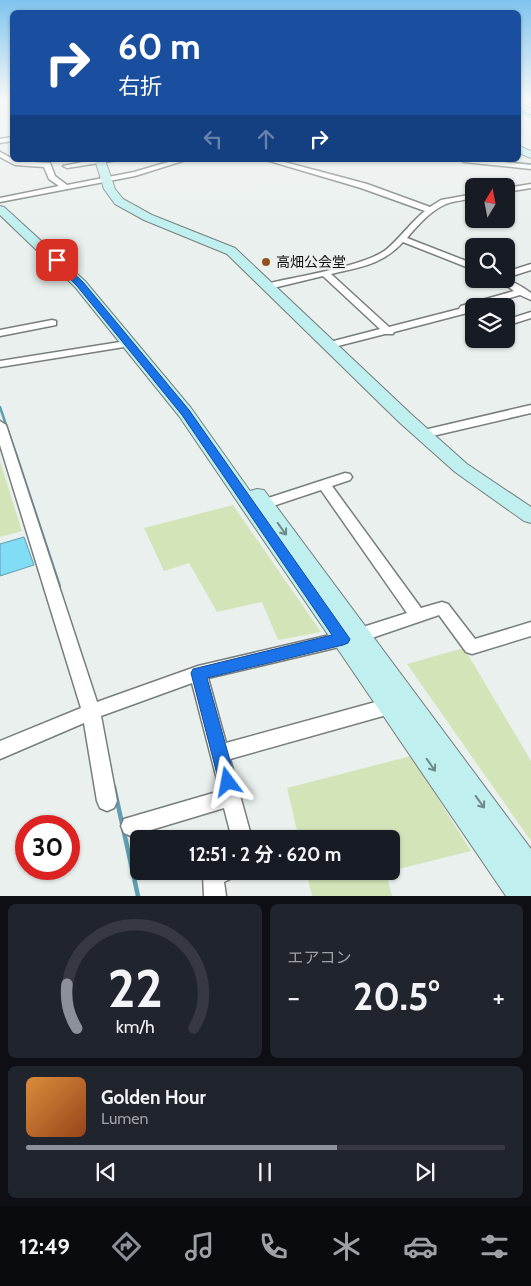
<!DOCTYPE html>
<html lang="ja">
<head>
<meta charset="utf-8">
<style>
  :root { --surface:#171b24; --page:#20242c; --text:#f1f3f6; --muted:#9ea1a6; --line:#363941; --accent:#8c9099 }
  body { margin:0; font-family:Cabin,"Noto Sans JP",sans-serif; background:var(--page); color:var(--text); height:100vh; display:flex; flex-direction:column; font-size:19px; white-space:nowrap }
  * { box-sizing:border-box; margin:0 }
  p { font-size:16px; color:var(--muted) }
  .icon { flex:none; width:28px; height:28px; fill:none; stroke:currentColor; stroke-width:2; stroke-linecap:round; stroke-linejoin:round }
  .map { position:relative; height:896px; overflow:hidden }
  .sheet { display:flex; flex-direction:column; gap:8px; padding:8px; background:#0d0f14; flex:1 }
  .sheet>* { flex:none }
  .top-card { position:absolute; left:10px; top:10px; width:511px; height:152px; border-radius:8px; box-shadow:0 1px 4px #0004; background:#1a4fa0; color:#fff; overflow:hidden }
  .needle { width:32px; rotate:10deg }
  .tools { position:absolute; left:465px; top:178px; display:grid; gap:10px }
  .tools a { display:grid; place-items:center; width:50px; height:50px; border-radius:8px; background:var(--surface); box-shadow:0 1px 4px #0004; font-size:25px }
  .speed { position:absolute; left:15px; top:815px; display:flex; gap:10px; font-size:25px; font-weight:700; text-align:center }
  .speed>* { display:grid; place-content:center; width:65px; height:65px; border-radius:50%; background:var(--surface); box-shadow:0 1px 4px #0004; line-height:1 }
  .speed .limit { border:8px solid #d22; background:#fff; color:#111 }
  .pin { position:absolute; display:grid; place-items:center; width:42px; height:42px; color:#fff; margin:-21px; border-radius:10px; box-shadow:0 2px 8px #0006 }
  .me { position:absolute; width:55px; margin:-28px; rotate:347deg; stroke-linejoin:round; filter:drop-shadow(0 0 4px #0008) }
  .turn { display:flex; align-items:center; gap:18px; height:105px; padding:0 25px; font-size:22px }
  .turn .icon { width:65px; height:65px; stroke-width:2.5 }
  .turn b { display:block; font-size:35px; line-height:42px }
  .lanes { display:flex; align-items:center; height:48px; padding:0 25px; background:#0003; justify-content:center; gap:25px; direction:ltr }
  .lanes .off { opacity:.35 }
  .big { font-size:38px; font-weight:700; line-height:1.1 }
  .sheet .card { flex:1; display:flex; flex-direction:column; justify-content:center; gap:8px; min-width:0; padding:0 18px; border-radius:8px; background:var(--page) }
  .sheet .dial { align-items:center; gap:0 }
  .dial svg { height:130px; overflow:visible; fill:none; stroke:var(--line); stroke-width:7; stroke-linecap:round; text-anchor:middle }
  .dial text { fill:var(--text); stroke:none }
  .song { display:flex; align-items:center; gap:15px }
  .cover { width:60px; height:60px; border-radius:8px; background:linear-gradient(135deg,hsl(30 70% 55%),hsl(20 70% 35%)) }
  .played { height:5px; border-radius:2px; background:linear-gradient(90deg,var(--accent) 65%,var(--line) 65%) }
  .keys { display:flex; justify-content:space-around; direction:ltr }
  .heat { display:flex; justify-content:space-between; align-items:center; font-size:28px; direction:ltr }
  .sheet .tiles { flex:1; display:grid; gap:8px; grid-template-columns:1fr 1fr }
  .card:last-child { grid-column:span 2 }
  .trip { position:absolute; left:130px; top:830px; width:270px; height:50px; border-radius:8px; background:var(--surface); box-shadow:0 1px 4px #0004; font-weight:700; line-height:50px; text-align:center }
  .menu { display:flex; height:80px; justify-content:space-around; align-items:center; background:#090b0e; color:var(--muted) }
  .menu .icon { width:35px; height:35px }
  .menu .current { color:var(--accent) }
  .menu b { font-size:22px; color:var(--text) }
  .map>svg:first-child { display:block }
  .green { fill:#d3e5b8 }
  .water { fill:#81dcf6; stroke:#5e9eb0 }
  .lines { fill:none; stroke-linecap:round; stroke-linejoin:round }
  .stream-far3 { stroke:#5e9eb0; stroke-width:2 }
  .stream-far2 { stroke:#5e9eb0; stroke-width:2.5 }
  .stream-far1 { stroke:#5e9eb0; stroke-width:4 }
  .stream { stroke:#5e9eb0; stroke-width:4.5 }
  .river { fill:#81dcf6; fill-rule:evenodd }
  .street-casing { stroke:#787e7c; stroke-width:3 }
  .secondary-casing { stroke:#787e7c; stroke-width:2 }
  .street { fill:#fff; fill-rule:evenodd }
  .secondary { fill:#bfefef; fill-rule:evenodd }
  .oneway { stroke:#6f8a8a }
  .route { fill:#1a73e8; stroke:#114b97 }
  .poi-dot { fill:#93521d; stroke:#e9f0ee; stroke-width:2 }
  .labels { text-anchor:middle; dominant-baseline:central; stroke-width:4.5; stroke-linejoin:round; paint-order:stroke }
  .far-poi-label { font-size:14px; fill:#0d0f0e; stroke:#e9f0ee; text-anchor:start }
</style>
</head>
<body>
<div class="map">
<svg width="531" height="896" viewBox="0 0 531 896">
  <rect width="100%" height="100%" fill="#e9f0ee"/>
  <g class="green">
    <polygon points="0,461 22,531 0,537"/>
    <polygon points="233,505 321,632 278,640 262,602 217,612 189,563 164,571 144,528"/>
    <polygon points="464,648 531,761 531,841 407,664"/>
    <polygon points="411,756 471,851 391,871 391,839 299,839 287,788"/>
    <polygon points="306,871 391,871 386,873 392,896 312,896"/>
  </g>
  <polygon class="water" points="24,537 34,565 0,576 0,544"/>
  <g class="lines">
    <g class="stream-far3">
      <polyline points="0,151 12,159"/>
      <polyline points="487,160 531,164"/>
    </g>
    <polyline class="stream-far2" points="0,407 16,454"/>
    <polyline class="stream-far1" points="15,453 59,586"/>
    <polyline class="stream" points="114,787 138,896"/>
    <polygon class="river" points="519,107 531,112 531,118 519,113"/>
    <defs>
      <g id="street">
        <polygon points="12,137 12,141 0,143 0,139"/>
        <polygon points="0,152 17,161 50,163 55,176 67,185 134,172 175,160 186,160 135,176 0,202 0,198 59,186 49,179 44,167 15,165 0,157"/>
        <polygon points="93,160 118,160 67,168 63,166"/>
        <path d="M266,160h11l90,24 63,23 11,-7 33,-6v4c-9,2 -20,3 -28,6 -16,7 -28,21 -39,34l67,26v6l-71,-28c-21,23 -43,25 -72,32l58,53 70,-18 2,-3 53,-15 -17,-12c13,0 23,6 34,14v7l-11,-5 -39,11h-7l-7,7 -73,19 -1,2h-8l-55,14 -4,-1v-4l54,-14 -57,-53 -54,13 -3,-1v-4c28,-7 101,-18 121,-35 14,-12 24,-27 38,-38l-64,-23z"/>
        <polygon points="461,160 484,160 531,165 531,169 464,162"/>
        <polygon points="531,184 531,188 506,192 506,188"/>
        <polygon points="531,264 531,270 506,278 506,272"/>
        <polygon points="531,312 531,318 506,326 506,320"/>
        <polygon points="52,320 56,321 56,325 0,336 0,330"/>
        <polygon points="120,342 125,345 124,347 0,367 0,361"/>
        <polygon points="531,405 531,413 424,438 418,434 424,430"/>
        <polygon points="0,421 6,425 97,702 198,666 360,628 407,613 321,490 264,509 259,507 257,504 259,501 345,473 350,474 352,477 350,480 332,486 421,608 442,602 448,604 475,639 531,622 531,636 472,654 466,652 439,615 360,642 208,678 226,743 390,698 396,700 399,706 396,712 390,714 230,759 252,839 232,839 224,808 131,836 124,833 121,826 124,819 220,791 192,683 101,716 117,801 114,808 107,811 100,808 97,801 84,723 0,759 0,741 81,708 0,445"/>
        <polygon points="204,871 235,871 232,878 224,882 226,896 204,896 203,875"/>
      </g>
      <g id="secondary">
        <polygon points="519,104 531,108 531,114 519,110"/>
        <polygon points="519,146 531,151 531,158 519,153"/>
        <polygon points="95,160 105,160 115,189 123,199 152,215 235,248 411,414 467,464 531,507 531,523 524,521 455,472 399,422 227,254 144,220 115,204 104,189"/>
        <polygon points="0,206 4,207 85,281 191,408 250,491 257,489 264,490 531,849 531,896 506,896 179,416 75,287 0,215"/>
      </g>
    </defs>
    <use href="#street" class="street-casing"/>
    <use href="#secondary" class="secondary-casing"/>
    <use href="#street" class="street"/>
    <use href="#secondary" class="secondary"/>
  </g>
  <defs><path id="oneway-shaft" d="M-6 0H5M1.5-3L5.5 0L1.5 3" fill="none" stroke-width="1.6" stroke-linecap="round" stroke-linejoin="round" transform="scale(1.25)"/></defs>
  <g class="oneway">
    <use href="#oneway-shaft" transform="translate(282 529) rotate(54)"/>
    <use href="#oneway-shaft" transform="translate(431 765) rotate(55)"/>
    <use href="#oneway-shaft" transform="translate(480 802) rotate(54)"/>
  </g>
  <linearGradient id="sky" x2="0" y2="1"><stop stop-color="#7fc4ee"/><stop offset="0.44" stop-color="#f5f8f7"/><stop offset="1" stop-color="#f5f8f7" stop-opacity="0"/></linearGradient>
  <rect width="531" height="225" fill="url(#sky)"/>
  <polygon class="route" points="57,258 83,282 189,410 350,639 348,643 343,645 207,678 236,782 234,788 228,791 222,788 219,782 191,673 193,669 332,635 182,415 77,286 54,262 53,260"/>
  <circle class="poi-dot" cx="266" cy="262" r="5"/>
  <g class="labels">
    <g class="far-poi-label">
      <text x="276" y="262">高畑公会堂</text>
    </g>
  </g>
</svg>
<div class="tools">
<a><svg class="needle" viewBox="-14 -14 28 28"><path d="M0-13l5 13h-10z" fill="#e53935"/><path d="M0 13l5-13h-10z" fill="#9ea1a6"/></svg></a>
<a><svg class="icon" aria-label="search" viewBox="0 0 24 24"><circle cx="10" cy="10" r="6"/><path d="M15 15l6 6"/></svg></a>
<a><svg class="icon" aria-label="layers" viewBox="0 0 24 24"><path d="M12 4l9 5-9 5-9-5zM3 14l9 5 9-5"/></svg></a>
</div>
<div class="speed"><div class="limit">30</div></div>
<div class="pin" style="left:57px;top:260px;background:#d93025"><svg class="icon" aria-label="arrive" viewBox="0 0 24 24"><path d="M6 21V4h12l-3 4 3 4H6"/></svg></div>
<svg class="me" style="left:228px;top:782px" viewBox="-20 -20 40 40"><path d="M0-17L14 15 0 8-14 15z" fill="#1a73e8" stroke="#fff" stroke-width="4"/></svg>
<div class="trip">12:51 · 2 分 · 620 m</div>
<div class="top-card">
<div class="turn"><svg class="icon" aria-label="right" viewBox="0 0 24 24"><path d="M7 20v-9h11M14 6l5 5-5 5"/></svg><div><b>60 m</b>右折</div></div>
<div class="lanes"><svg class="icon off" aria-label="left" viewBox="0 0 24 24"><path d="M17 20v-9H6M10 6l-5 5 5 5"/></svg><svg class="icon off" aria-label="ahead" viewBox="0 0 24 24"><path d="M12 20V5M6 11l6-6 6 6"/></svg><svg class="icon" aria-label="right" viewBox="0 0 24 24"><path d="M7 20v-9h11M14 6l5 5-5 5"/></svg></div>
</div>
</div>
<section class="sheet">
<div class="tiles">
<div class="card dial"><svg viewBox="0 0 100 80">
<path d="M14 69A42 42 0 1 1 86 69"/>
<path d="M14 69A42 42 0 0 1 8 42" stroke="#8c9099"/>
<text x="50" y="56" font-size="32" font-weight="700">22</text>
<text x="50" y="72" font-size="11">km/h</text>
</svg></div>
<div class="card"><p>エアコン</p>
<div class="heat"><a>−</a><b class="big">20.5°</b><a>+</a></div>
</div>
<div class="card">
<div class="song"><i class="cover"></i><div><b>Golden Hour</b><p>Lumen</p></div></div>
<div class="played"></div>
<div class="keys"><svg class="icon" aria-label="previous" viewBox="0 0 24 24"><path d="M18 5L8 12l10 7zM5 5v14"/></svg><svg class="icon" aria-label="pause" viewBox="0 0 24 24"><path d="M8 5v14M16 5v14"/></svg><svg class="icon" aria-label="next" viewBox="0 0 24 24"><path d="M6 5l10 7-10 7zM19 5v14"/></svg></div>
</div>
</div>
</section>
<nav class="menu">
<b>12:49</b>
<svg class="icon current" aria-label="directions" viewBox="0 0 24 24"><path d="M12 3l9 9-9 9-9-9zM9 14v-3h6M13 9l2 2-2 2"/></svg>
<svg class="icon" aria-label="music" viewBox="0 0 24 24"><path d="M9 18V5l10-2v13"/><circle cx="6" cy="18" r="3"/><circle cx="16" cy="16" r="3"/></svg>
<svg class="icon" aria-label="phone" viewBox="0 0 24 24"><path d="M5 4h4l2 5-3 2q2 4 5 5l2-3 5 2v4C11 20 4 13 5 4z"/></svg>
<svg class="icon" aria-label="climate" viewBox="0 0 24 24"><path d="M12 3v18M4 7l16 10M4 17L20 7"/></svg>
<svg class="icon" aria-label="car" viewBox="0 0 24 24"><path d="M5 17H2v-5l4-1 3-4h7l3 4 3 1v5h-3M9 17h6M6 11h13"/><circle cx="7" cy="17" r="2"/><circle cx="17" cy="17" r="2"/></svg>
<svg class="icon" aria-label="filters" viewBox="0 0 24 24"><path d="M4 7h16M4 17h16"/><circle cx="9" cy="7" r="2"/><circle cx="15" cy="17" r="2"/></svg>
</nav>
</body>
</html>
